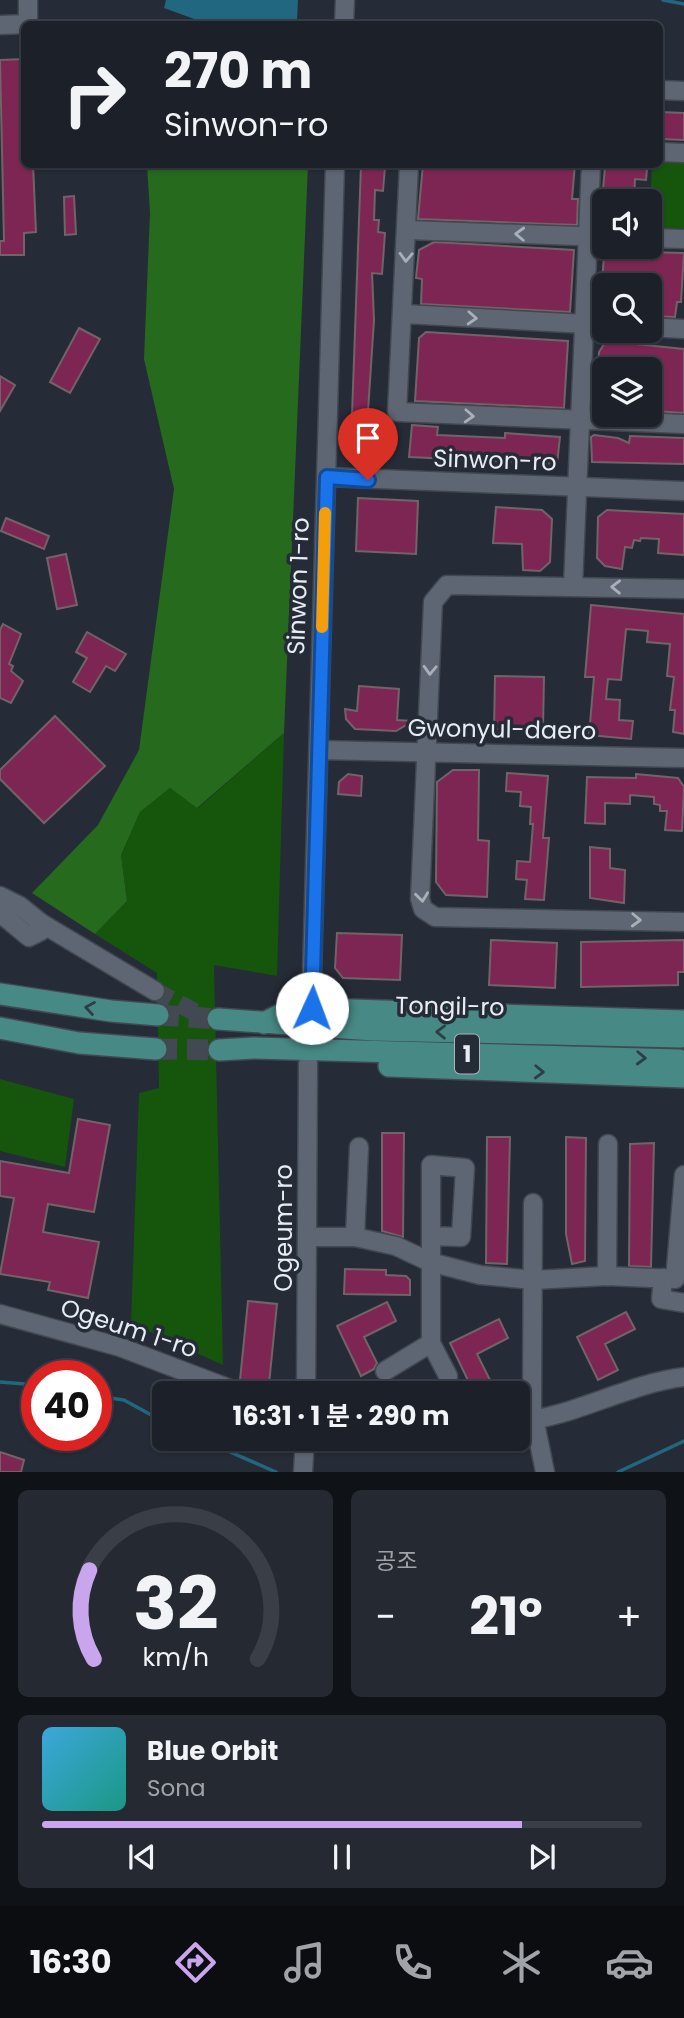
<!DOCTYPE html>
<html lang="ko">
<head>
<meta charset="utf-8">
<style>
  :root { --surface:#1c2129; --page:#252931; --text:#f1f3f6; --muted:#a0a3a8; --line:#3a3e46; --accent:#c9a5ee }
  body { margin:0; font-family:Poppins,"Noto Sans KR",sans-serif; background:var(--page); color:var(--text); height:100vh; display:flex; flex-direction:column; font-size:26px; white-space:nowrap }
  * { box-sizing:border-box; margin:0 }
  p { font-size:23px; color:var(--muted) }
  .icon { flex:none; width:38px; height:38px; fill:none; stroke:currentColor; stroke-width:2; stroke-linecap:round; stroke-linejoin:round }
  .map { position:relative; height:1472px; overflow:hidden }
  .sheet { display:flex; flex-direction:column; gap:18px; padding:18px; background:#0f1217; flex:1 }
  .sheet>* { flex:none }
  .guide { position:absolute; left:21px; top:21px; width:642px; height:147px; border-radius:10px; box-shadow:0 2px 5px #0004,0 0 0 2px var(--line); background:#1c2129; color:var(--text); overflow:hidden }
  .fabs { position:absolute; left:592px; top:189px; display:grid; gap:14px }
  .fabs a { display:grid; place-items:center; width:70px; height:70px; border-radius:10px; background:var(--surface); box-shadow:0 2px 5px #0004,0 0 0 2px var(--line); font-size:35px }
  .speed { position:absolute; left:21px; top:1360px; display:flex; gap:14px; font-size:35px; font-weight:700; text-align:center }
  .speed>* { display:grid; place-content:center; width:91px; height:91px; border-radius:50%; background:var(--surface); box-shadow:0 2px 5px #0004,0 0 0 2px var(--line); line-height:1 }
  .speed .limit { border:10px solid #d22; background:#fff; color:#111 }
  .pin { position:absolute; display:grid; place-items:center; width:60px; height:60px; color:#fff; margin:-72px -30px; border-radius:50% 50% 50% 0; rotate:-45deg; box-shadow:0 0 7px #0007 }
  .pin .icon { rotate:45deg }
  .me { position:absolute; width:77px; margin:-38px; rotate:2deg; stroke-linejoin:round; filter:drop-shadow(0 0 5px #0008) }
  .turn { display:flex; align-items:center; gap:24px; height:147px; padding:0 28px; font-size:32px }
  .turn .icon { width:91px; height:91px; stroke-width:2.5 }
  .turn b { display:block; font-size:49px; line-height:60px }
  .big { font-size:52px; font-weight:700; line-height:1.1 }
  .sheet .widget { flex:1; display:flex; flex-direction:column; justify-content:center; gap:10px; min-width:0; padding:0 24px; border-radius:10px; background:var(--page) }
  .sheet .dial { align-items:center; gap:0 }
  .dial svg { height:182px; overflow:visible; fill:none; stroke:var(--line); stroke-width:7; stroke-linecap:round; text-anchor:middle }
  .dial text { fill:var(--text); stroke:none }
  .song { display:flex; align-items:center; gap:21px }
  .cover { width:84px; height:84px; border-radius:10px; background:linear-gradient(135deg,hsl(200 70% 55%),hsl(170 70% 35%)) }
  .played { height:7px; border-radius:4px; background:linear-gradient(90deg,var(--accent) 80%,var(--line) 80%) }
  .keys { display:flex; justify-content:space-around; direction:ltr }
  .heat { display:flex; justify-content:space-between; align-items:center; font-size:38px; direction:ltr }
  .sheet .tiles { flex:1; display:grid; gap:18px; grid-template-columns:1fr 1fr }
  .widget:last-child { grid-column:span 2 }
  .trip { position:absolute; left:152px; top:1381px; width:378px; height:70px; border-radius:10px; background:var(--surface); box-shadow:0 2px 5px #0004,0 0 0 2px var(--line); font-weight:700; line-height:70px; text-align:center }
  .tab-bar { display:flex; height:112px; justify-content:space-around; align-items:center; background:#0b0d10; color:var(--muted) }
  .tab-bar .icon { width:49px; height:49px }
  .tab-bar .selected { color:var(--accent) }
  .tab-bar b { font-size:32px; color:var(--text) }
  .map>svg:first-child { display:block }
  .green { fill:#15550c }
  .forest { fill:#266a1d }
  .water { fill:#21677f }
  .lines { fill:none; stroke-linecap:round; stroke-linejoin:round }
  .stream { stroke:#21677f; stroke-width:3.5 }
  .building { fill:#7e2653; stroke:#726269; stroke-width:2 }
  .minor-tunnel { stroke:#424953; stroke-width:18; stroke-dasharray:18 9; stroke-linecap:butt }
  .major-tunnel { stroke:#424953; stroke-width:21; stroke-dasharray:21 10; stroke-linecap:butt }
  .minor-casing { stroke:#424851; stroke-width:21 }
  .major-casing { stroke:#424851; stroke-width:24 }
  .minor { stroke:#5e6673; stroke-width:18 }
  .major { stroke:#478984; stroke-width:21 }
  .oneway { stroke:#aab0ba }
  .oneway2 { stroke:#2c3f46 }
  .route-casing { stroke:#114b97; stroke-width:18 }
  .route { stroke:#1a73e8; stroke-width:12 }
  .slow { stroke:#f59e0b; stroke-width:12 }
  .labels { text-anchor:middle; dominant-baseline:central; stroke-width:7; stroke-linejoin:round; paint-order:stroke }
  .shield { fill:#252c37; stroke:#aeb3bb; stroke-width:2 }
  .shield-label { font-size:23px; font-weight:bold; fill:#e8edf4 }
  .street-label { font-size:24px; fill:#e8edf4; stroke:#252c37 }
</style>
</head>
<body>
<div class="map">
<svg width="684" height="1472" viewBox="0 0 684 1472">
  <rect width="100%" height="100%" fill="#252c37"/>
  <g class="green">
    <polygon points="660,161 684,162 684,228 649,228 652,165 660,164"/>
    <polygon points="284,733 277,976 214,965 223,1365 131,1323 139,1093 159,1088 157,973 95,934 127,901 121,855 140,812 170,788 198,808"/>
    <polygon points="0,1079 74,1099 65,1167 0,1151"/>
  </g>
  <polygon class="forest" points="147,165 308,165 284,733 197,808 170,788 140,812 121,855 127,901 95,934 32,893 98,825 139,750 174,489 144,359 150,213"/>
  <polygon class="water" points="166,0 298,0 297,21 271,24 208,24 164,8"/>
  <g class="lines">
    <g class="stream">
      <polyline points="663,0 684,4"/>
      <polyline points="0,1382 37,1385"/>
      <polyline points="96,1396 124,1400 164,1422"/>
      <polyline points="198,1438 276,1472"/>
      <polyline points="618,1472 684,1441"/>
    </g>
  </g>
  <g class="building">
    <polygon points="24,59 24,164 33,164 36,232 24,233 24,255 0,255 0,241 4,241 0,60"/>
    <polygon points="660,112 684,113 684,140 660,139"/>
    <polygon points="423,164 575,164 572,199 578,199 577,225 418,219"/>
    <polygon points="615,164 632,164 632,168 647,169 646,180 635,179 634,201 602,201 605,167 615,168"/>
    <polygon points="361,165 385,167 383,191 375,190 374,220 379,220 378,232 385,233 382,274 372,273 374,320 366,442 380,444 378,461 354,459 347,452 352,415"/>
    <polygon points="74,196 76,234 65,235 64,197"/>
    <polygon points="434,242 574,250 570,312 421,304 422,279 416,278 419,250"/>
    <polygon points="610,251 684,253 681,302 677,302 675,317 649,316 649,285 602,283 604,255"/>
    <polygon points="79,328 100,339 70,393 50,382"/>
    <polygon points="426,332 568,341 564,408 415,401 419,338"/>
    <polygon points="606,341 684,349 684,413 653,411 654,377 649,377 649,369 598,369 599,352"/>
    <polygon points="0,376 15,385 0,411"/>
    <polygon points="594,380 604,381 604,409 592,409"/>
    <polygon points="412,425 438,427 437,435 505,438 505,433 560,437 557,464 409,457"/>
    <polygon points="594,435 618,438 629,443 630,436 684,438 684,464 592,462 591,437"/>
    <polygon points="358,498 418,501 416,554 356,551"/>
    <polygon points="496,507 542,510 552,519 550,562 540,571 523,570 522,544 493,543"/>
    <polygon points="607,510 684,514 684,555 658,553 659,539 641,538 640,541 634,540 632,548 625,547 622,569 605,566 597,558 598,517"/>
    <polygon points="6,518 49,536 44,549 1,531"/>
    <polygon points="66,554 77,605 57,609 47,558"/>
    <polygon points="591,605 684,614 684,734 673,732 675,710 670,710 674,677 667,676 670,644 647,642 648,631 626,629 621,680 608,679 606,699 620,700 619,720 633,721 631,739 589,735 594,677 585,677"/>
    <polygon points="3,624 21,634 9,664 13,666 11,671 23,681 11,703 0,698 0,630"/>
    <polygon points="87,632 126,654 115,671 106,666 90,692 73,682 87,658 76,652"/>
    <polygon points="495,676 544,677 543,729 494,729"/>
    <polygon points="359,686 399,689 397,720 413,721 396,731 355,729 346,719 345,709 357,711"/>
    <polygon points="55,716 105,766 44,823 0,779 0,770"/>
    <polygon points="453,770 479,770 478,840 489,841 487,897 446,895 436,882 437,782"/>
    <polygon points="507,773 548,776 543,838 549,838 544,900 525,899 527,880 516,879 517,861 530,862 533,824 530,824 531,807 520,806 521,792 506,791"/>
    <polygon points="348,774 362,776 361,796 338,794 339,782"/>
    <polygon points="636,774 678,778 684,787 682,831 665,830 667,811 660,811 660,805 654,804 654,797 630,795 630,804 605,803 605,824 585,823 587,777 636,778"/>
    <polygon points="590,847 610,849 610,868 625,870 624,903 590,898"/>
    <polygon points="337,933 402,935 400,980 343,978 335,968"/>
    <polygon points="491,940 557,943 555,988 489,985"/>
    <polygon points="684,940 684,972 678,972 678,985 581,987 581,942"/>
    <polygon points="78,1119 110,1125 94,1212 48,1204 43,1232 99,1242 88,1298 48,1290 50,1282 0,1274 14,1198 0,1196 0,1161 69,1173"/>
    <polygon points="382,1133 404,1133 403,1237 382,1231"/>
    <polygon points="487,1137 510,1137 507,1264 486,1263"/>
    <polygon points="566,1137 586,1138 585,1261 572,1264 566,1234"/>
    <polygon points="654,1143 651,1267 629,1266 630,1144"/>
    <polygon points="345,1269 386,1270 386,1275 406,1276 410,1280 410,1295 344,1294"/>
    <polygon points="248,1301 277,1304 269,1384 240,1380"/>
    <polygon points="387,1302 396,1321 364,1337 377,1363 374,1369 361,1376 337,1326"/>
    <polygon points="626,1312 635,1329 605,1344 618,1370 598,1380 577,1337"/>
    <polygon points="499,1319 508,1338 477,1354 492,1384 474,1393 450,1343"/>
    <polygon points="0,1452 24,1460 21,1472 0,1472"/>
  </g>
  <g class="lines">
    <polyline class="minor-tunnel" points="155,991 206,1018"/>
    <g class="major-tunnel">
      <polyline points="158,1015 218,1019"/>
      <polyline points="156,1049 219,1050"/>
    </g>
    <defs>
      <g id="minor">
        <polyline points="344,24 345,0"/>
        <polyline points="0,25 28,24 28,0"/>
        <polyline points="660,90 684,91"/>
        <polyline points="660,152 684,153"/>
        <polyline points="409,164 397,412 684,424"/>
        <polyline points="407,230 604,237"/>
        <polyline points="649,238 684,239"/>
        <polyline points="404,314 604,325"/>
        <polyline points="649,327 684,329"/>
        <polyline points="327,477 684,491"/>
        <polyline points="573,586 591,164"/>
        <polyline points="684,589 447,585 433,602 420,899 423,909 435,917 684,922"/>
        <polyline points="319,750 684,758"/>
        <polyline points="0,896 20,906 41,923 41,931 29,937 0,913"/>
        <polyline points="41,923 155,991"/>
        <polyline points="311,1008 335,164"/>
        <polyline points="533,1203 532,1408 545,1472"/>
        <polyline points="431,1236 461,1237 465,1168 431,1165 431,1343 448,1376"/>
        <polyline points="309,1237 355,1237 396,1246 430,1262 480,1275 534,1280 607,1276 675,1279 684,1175"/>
        <polyline points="355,1237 359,1147"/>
        <polyline points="607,1276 608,1144"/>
        <polyline points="663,1278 661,1299 684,1303"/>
        <polyline points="0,1314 120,1347 241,1393"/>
        <polyline points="385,1371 431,1343"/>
        <polyline points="306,1393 308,1063"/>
        <path d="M518,1422c58,-6 109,-38 166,-45"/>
        <polyline points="303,1472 305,1438"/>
      </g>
      <g id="major">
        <polyline points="0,994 111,1011 158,1015"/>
        <polyline points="218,1019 373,1030 681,1037"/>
        <polyline points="264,1023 293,1008 684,1021"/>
        <polyline points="0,1028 79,1043 156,1049"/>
        <polyline points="219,1050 254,1048 679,1060"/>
        <polyline points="389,1066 684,1077"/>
      </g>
    </defs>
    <use href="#minor" class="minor-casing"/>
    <use href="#major" class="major-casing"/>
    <use href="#minor" class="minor"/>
    <use href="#major" class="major"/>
  </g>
  <defs><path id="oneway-chevron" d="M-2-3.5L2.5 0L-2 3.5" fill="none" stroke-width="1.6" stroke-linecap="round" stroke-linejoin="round" transform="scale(1.75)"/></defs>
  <g class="oneway">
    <use href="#oneway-chevron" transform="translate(520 234) rotate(-178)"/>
    <use href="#oneway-chevron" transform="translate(406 257) rotate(92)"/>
    <use href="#oneway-chevron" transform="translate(472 318) rotate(3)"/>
    <use href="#oneway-chevron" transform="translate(469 416) rotate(3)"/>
    <use href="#oneway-chevron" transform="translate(616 587) rotate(-179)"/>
    <use href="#oneway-chevron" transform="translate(430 670) rotate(92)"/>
    <use href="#oneway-chevron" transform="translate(422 897) rotate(83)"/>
    <use href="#oneway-chevron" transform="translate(636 920) rotate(2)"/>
  </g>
  <g class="oneway2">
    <use href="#oneway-chevron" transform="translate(90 1008) rotate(-171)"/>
    <use href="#oneway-chevron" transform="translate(441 1032) rotate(-179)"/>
    <use href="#oneway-chevron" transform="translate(641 1058) rotate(2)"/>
    <use href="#oneway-chevron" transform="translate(539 1072) rotate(2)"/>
  </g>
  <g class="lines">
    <defs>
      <polyline id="route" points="312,1008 327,477 368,480"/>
    </defs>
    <use href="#route" class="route-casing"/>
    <use href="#route" class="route"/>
    <polyline class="slow" points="322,627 325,513"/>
  </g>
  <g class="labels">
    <rect class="shield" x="455" y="1034.5" width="24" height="39" rx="5"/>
    <g class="shield-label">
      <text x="467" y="1054">1</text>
    </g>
    <g class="street-label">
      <text transform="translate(495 460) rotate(2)">Sinwon-ro</text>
      <text transform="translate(298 586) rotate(-88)">Sinwon 1-ro</text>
      <text transform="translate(502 729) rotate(1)">Gwonyul-daero</text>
      <text transform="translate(450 1006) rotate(1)">Tongil-ro</text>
      <text transform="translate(283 1228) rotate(-90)">Ogeum-ro</text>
      <text transform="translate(129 1328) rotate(18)">Ogeum 1-ro</text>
    </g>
  </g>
</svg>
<div class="fabs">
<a><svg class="icon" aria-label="sound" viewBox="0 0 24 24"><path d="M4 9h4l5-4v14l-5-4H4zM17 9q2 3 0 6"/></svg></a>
<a><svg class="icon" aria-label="search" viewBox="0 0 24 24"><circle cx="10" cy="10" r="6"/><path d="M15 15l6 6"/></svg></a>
<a><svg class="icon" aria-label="layers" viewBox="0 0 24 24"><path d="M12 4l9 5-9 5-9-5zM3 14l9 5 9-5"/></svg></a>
</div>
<div class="speed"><div class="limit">40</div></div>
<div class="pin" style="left:368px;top:480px;background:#d93025"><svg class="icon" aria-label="arrive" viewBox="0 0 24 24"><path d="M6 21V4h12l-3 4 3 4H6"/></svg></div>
<svg class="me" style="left:312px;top:1008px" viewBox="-20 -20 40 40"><circle r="19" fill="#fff"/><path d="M0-13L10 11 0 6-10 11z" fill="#1a73e8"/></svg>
<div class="trip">16:31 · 1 분 · 290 m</div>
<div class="guide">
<div class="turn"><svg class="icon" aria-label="right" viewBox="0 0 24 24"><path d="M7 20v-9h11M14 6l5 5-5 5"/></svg><div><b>270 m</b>Sinwon-ro</div></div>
</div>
</div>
<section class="sheet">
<div class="tiles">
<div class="widget dial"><svg viewBox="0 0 100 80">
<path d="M14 69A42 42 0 1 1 86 69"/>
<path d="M14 69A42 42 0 0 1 12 30" stroke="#c9a5ee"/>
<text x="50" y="56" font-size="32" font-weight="700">32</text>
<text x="50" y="72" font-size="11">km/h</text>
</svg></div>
<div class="widget"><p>공조</p>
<div class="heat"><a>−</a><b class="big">21°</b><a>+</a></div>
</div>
<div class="widget">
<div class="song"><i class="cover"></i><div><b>Blue Orbit</b><p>Sona</p></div></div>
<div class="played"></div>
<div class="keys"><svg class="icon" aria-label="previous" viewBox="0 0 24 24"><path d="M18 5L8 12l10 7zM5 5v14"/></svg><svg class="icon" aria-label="pause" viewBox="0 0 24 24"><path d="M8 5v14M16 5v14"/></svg><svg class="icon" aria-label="next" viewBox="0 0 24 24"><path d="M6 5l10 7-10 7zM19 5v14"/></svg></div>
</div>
</div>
</section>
<nav class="tab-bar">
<b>16:30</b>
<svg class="icon selected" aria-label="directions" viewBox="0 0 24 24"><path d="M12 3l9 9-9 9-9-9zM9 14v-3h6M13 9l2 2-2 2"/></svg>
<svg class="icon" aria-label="music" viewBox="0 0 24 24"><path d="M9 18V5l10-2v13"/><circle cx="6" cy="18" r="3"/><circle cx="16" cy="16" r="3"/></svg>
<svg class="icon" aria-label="phone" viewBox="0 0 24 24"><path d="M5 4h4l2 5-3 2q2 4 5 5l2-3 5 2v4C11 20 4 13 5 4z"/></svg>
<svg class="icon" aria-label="climate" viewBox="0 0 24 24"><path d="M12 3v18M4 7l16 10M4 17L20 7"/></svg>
<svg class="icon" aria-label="car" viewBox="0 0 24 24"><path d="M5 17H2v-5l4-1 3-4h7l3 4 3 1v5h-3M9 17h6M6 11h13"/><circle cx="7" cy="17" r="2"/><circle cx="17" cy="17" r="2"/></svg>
</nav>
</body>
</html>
